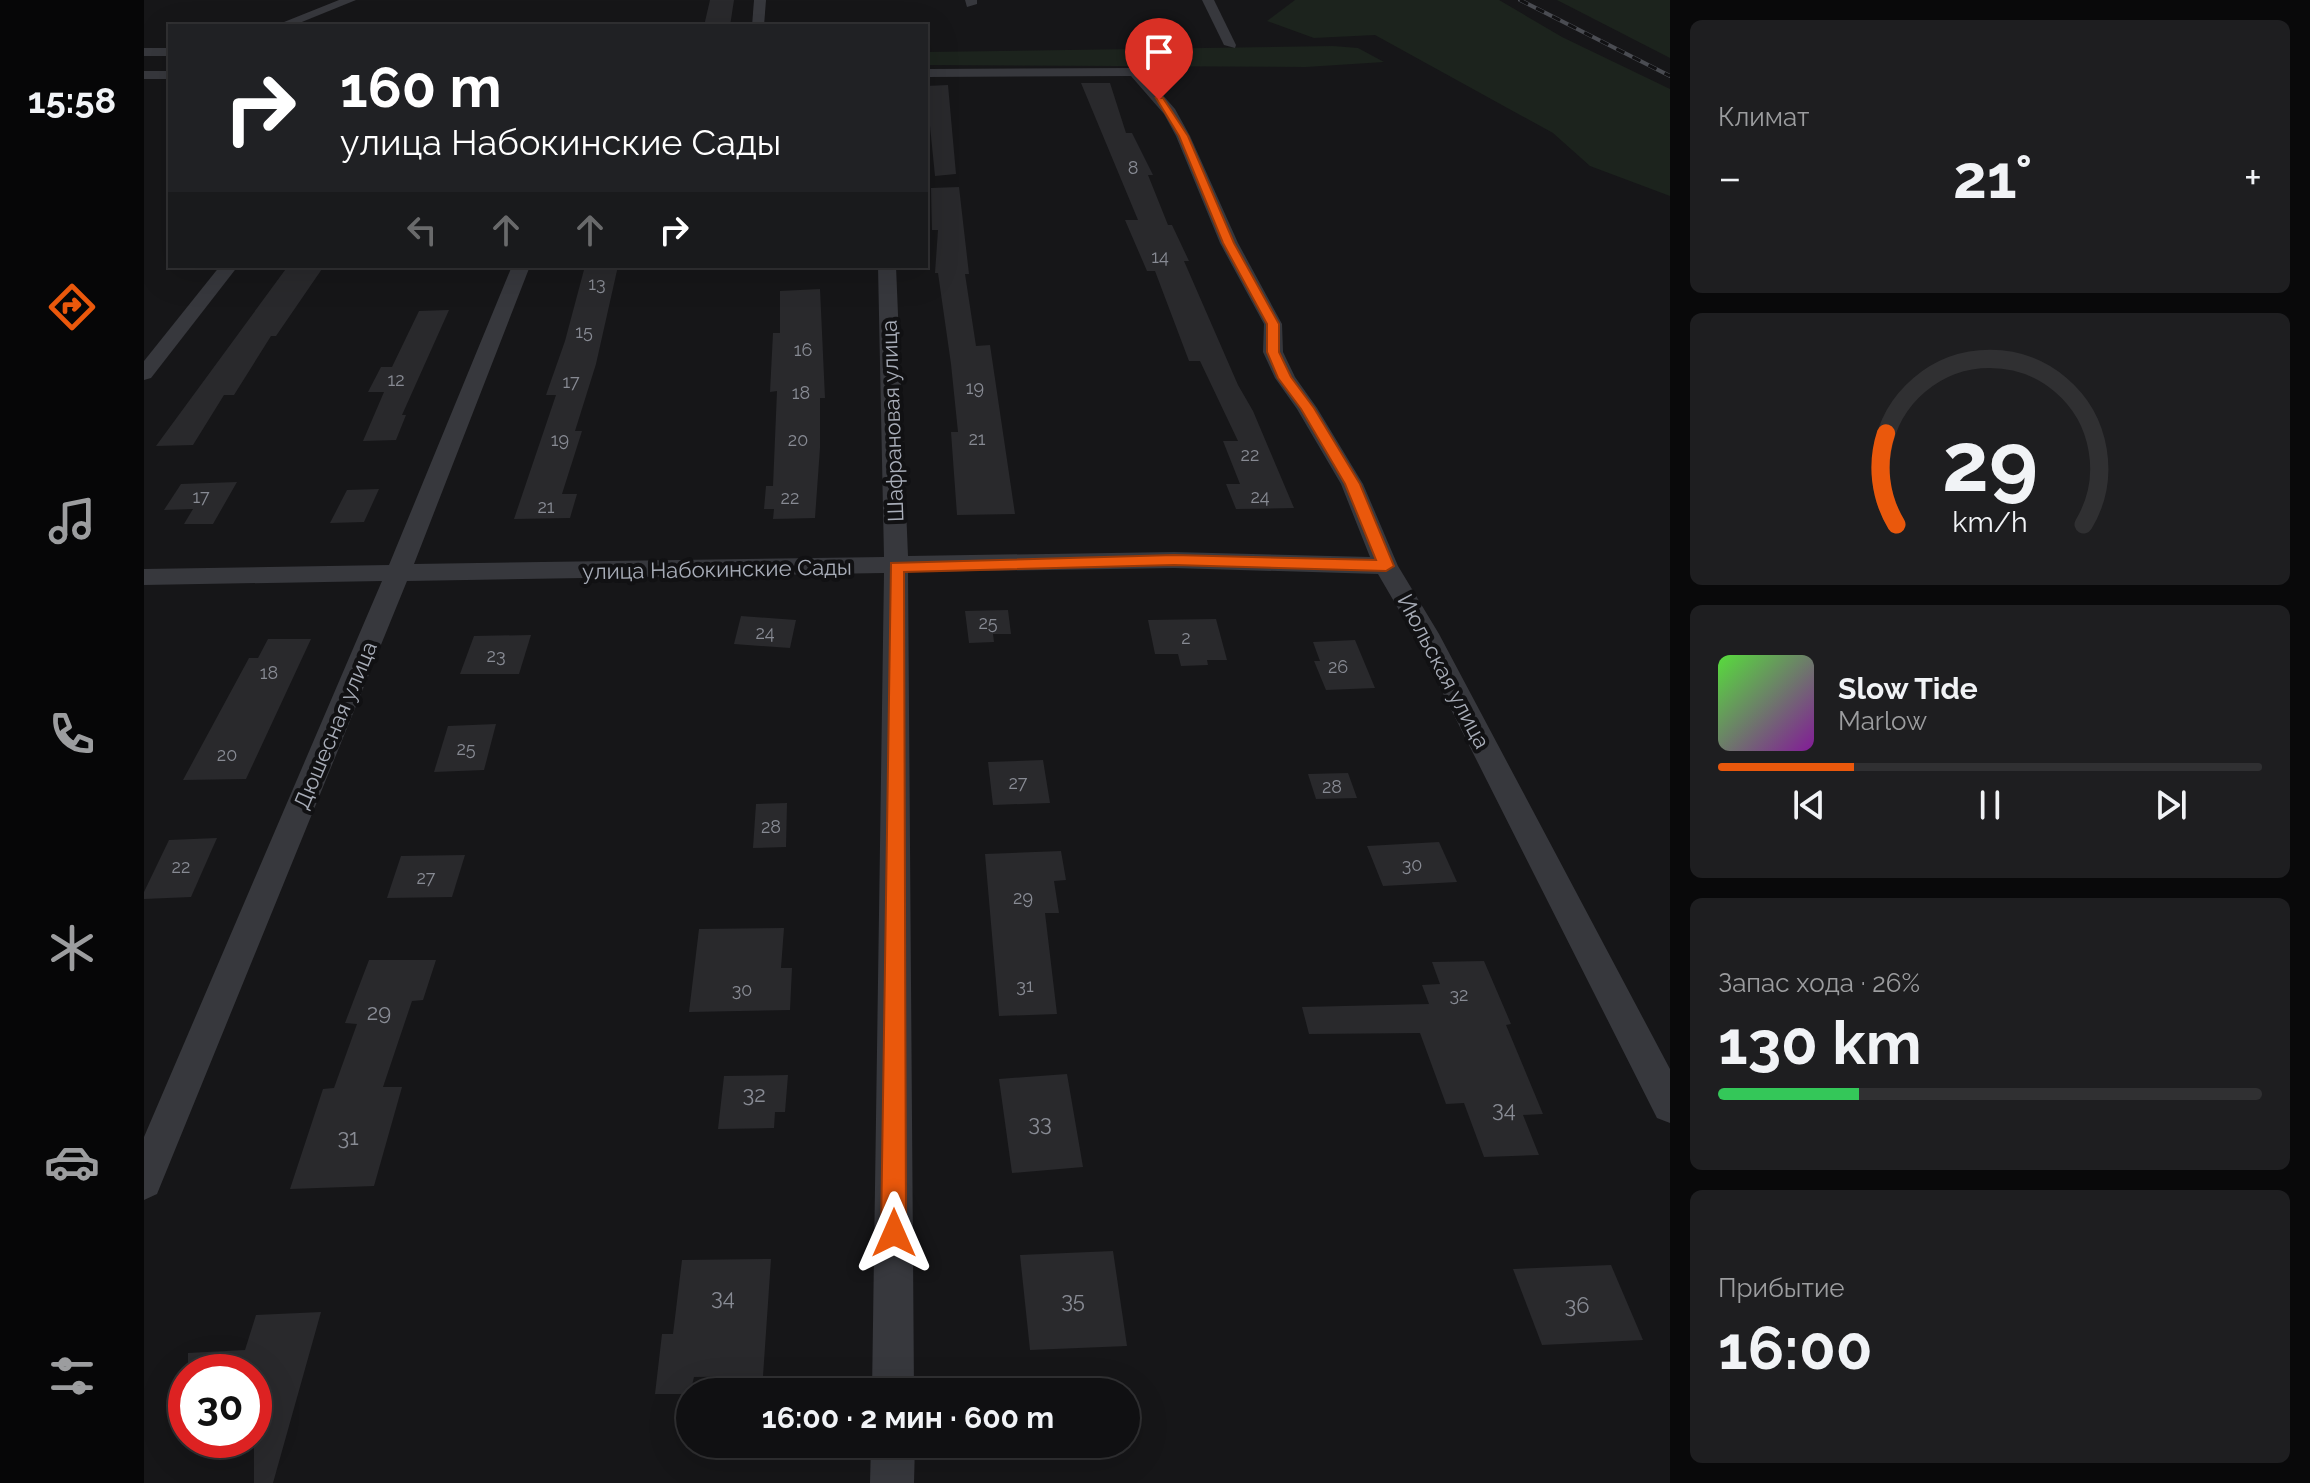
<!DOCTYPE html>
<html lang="ru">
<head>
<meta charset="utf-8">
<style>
  :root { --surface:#101012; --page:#1e1e20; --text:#f1f3f6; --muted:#9c9d9f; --line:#303032; --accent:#ea580c }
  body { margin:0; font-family:Raleway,sans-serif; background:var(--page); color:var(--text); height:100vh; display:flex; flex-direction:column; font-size:30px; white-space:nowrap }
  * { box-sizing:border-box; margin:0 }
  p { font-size:26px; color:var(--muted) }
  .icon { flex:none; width:44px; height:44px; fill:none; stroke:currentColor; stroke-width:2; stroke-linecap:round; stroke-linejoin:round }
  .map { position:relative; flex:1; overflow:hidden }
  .details { display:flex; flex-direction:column; gap:20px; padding:20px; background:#09090a; width:640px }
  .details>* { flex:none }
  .top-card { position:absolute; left:24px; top:24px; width:760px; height:244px; border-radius:0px; box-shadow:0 8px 32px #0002,0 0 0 2px var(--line); background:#202124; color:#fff; overflow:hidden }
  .speed { position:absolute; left:24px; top:1354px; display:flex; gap:16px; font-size:40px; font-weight:700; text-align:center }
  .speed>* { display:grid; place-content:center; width:104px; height:104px; border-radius:50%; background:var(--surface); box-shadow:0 8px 32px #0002,0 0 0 2px var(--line); line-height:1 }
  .speed .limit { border:12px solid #d22; background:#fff; color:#111 }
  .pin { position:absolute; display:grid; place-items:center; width:68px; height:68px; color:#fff; margin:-82px -34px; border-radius:50% 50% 50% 0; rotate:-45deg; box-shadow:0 0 8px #0007 }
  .pin .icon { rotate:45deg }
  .me { position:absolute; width:88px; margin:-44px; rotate:0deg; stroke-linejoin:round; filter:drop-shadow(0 0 6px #0008) }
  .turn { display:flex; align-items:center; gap:28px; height:168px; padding:0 40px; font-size:36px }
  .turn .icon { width:104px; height:104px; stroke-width:2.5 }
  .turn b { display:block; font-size:56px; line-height:68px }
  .lanes { display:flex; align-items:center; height:76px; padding:0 40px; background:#0003; justify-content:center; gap:40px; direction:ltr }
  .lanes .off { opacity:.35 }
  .big { font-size:60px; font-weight:700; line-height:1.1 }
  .details .card { flex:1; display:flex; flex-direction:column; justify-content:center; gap:12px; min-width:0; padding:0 28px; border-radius:12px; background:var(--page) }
  .details .dial { align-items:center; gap:0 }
  .dial svg { height:208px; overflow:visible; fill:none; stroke:var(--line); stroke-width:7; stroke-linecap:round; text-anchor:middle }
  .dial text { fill:var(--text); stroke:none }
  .song { display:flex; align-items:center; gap:24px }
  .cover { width:96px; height:96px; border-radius:12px; background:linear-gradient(135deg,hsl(110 70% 55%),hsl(290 70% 35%)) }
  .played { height:8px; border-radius:4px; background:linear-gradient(90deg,var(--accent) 25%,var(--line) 25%) }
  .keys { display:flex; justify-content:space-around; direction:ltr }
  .heat { display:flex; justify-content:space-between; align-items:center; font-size:44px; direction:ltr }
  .charge { height:12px; border-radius:6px; background:linear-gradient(90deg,#34c759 26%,var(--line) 0) }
  .trip { position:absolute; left:532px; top:1378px; width:464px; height:80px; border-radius:40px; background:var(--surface); box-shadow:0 8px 32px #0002,0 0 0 2px var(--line); font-weight:700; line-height:80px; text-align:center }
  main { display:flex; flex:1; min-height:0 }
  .dock { display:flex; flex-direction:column; width:144px; justify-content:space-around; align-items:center; background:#060607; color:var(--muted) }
  .dock .icon { width:56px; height:56px }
  .dock .selected { color:var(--accent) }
  .dock b { font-size:36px; color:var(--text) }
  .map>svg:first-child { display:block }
  .green { fill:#1c231d }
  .building { fill:#29292c }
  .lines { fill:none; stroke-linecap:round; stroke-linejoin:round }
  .street { fill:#37383d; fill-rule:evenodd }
  .rail-casing { stroke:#4a4c52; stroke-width:4 }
  .rail { stroke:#111113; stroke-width:3; stroke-dasharray:9; stroke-linecap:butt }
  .route { fill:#ea580c; stroke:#983908; stroke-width:2 }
  .labels { text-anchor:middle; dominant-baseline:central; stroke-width:8; stroke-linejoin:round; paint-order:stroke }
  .number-label { font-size:18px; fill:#888b94 }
  .street-label { font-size:22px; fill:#a8adb8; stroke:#111113 }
  .near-number-label { font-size:22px; fill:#888b94 }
</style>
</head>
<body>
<main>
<nav class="dock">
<b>15:58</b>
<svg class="icon selected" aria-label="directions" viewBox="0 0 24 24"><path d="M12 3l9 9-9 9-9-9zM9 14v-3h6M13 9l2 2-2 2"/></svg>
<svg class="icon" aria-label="music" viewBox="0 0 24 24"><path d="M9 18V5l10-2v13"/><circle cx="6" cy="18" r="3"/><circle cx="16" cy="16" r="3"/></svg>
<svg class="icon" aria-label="phone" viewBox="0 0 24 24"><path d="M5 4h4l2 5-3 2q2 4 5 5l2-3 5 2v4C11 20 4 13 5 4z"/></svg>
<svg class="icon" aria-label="climate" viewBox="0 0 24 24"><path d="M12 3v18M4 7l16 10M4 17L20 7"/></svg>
<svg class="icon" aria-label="car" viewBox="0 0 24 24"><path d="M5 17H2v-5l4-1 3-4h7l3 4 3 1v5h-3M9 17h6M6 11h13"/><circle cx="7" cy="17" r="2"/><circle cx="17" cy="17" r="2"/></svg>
<svg class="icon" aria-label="filters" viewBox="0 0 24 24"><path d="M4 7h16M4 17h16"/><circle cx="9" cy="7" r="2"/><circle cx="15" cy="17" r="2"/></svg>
</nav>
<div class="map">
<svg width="1526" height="1483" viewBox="0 0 1526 1483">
  <rect width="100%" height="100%" fill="#161618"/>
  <g class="green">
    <polygon points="1151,0 1355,0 1418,37 1526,89 1526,196 1446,166 1409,133 1231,35 1170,38 1123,21"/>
    <polygon points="1413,0 1526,0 1526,58"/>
    <polygon points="1189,46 1214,48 1240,62 1162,67 782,65 782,52"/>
  </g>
  <g class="building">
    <polygon points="566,0 590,0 586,26 560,26"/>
    <polygon points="937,83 966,83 982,133 988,133 1009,175 1004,175 1024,225 1028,225 1045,261 1040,261 1094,385 1109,411 1150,508 1092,509 1082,484 1096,484 1079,441 1094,441 1056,361 1045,361 1011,271 1003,271 981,220 994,220"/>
    <polygon points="804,85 812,174 791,176 782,86"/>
    <polygon points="815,187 825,274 821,274 832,346 846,345 871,514 813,515 807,432 814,432 807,364 794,273 791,273 794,230 788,230 787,188"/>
    <polygon points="144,266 180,266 132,336 127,336 90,395 80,395 49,445 12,446"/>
    <polygon points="441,266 474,266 452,364 431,431 438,431 418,494 433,494 426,518 370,519 412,395 402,395 421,341"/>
    <polygon points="676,289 681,398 676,398 676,448 671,518 629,519 630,509 620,509 622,486 629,486 633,391 626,392 629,333 636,333 636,291"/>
    <polygon points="305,310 258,415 262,415 252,440 219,441 240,392 224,392 237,367 248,367 275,311"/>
    <polygon points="93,482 69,524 40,524 49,509 20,510 37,484"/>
    <polygon points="235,489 220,522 186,523 203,490"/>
    <polygon points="864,610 867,634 849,634 850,642 825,643 821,611"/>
    <polygon points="597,616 652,620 646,648 590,644"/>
    <polygon points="1072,619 1083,660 1063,660 1064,665 1037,666 1034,654 1011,654 1004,620"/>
    <polygon points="387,635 375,674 316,674 330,636"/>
    <polygon points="124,639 167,639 102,779 39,780 105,658 114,658"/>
    <polygon points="1211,640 1231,688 1182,690 1170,661 1176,661 1169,642"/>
    <polygon points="352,724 340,770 290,772 304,726"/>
    <polygon points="899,760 906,803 849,805 844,762"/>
    <polygon points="1204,773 1213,798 1172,799 1164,774"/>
    <polygon points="643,803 642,847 609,848 612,804"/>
    <polygon points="73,838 47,897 0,899 0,892 25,840"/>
    <polygon points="1295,842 1313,882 1239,886 1223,846"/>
    <polygon points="917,851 922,880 910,881 915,913 901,913 913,1014 855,1016 841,854"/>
    <polygon points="321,855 308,897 243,898 257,856"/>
    <polygon points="640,928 637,968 648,968 646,1010 545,1012 555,929"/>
    <polygon points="225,960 292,960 279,1000 268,1001 239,1087 258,1087 230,1186 146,1189 179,1089 190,1088 213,1024 201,1023"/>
    <polygon points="1340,961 1367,1024 1362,1025 1399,1114 1379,1115 1395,1155 1340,1157 1320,1103 1302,1104 1276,1033 1165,1034 1158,1007 1285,1004 1278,985 1296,984 1288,962"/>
    <polygon points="923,1074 939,1167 868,1173 855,1079"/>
    <polygon points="644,1075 641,1112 631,1112 630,1128 574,1129 580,1076"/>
    <polygon points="969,1251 983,1346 886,1350 876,1255"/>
    <polygon points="627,1259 619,1376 550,1377 546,1394 511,1394 518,1334 529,1334 538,1260"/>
    <polygon points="1467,1265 1499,1340 1398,1345 1369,1269"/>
    <polygon points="177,1312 129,1483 110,1483 110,1372 44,1372 44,1353 101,1350 112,1315"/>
  </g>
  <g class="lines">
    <g class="street">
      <polygon points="195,0 212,0 148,26 130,26"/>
      <polygon points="610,0 622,0 620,26 608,26"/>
      <polygon points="821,0 833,0 833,4 823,7"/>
      <polygon points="1058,0 1070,0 1092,45 1091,48 1080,45"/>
      <rect x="0" y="48" width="26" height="8"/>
      <polygon points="991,68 996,69 1031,109 1046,136 1094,243 1138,324 1139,352 1151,377 1173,408 1219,484 1254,566 1295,634 1526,1069 1526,1123 1513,1118 1269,634 1234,574 1030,568 764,572 770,1392 728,1392 740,573 263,581 13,1194 0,1200 0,1137 238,581 0,585 0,569 245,565 368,266 386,266 270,564 740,557 734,266 752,266 764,556 1030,552 1226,557 1197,484 1153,409 1131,378 1119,352 1120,324 1076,243 1032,136 1020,114 987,76 782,77 782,69"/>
      <rect x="0" y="71" width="26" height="8"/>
      <polygon points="76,266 94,266 7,378 0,380 0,361"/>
      <polygon points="727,1444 771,1444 770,1483 726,1483"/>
    </g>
    <defs>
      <polyline id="rail" points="1376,0 1526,76"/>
    </defs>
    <use href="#rail" class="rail-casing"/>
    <use href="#rail" class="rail"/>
  </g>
  <polygon class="route" points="1012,98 1019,98 1044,136 1090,243 1135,324 1135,352 1147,377 1170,408 1216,484 1250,566 1242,571 1030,565 760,572 762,1233 758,1242 750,1246 741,1242 737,1233 747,563 1030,555 1232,560 1201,484 1157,409 1134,378 1123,352 1123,324 1079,243 1035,136"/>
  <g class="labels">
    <g class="number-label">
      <text x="989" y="167">8</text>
      <text x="1016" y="256">14</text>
      <text x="453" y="283">13</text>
      <text x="440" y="331">15</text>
      <text x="659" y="349">16</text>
      <text x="252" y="379">12</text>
      <text x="427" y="381">17</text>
      <text x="831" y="387">19</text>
      <text x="657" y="392">18</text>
      <text x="833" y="438">21</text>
      <text x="416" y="439">19</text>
      <text x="654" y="439">20</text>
      <text x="1106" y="454">22</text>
      <text x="57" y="496">17</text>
      <text x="1116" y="496">24</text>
      <text x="646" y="497">22</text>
      <text x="402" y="506">21</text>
      <text x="844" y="622">25</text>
      <text x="621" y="632">24</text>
      <text x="1042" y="637">2</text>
      <text x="352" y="655">23</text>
      <text x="1194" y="666">26</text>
      <text x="125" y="672">18</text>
      <text x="322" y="748">25</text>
      <text x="83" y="754">20</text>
      <text x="874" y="782">27</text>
      <text x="1188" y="786">28</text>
      <text x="627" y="826">28</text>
      <text x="1268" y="864">30</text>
      <text x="37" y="866">22</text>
      <text x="282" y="877">27</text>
      <text x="879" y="897">29</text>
      <text x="881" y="985">31</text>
      <text x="598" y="989">30</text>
      <text x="1315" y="994">32</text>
    </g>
    <g class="street-label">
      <text transform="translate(748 421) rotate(-92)">Шафрановая улица</text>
      <text transform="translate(573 569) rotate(-1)">улица Набокинские Сады</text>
      <text transform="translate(1300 671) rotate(62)">Июльская улица</text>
      <text transform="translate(191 725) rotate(-67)">Дюшесная улица</text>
    </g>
    <g class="near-number-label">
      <text x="235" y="1012">29</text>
      <text x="610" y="1094">32</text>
      <text x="1360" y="1109">34</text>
      <text x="896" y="1123">33</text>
      <text x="204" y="1137">31</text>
      <text x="579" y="1297">34</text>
      <text x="929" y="1300">35</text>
      <text x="1433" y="1305">36</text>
    </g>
  </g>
</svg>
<div class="speed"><div class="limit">30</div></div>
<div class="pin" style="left:1015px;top:100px;background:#d93025"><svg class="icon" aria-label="arrive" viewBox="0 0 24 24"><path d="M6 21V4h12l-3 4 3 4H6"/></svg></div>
<svg class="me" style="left:750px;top:1233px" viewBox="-20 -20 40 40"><path d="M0-17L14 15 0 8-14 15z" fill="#ea580c" stroke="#fff" stroke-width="4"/></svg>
<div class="trip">16:00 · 2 мин · 600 m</div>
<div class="top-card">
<div class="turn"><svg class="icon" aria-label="right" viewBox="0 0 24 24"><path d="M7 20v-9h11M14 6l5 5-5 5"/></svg><div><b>160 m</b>улица Набокинские Сады</div></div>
<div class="lanes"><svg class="icon off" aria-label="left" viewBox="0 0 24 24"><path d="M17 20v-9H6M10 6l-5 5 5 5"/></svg><svg class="icon off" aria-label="ahead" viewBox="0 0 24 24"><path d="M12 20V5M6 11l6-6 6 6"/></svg><svg class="icon off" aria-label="ahead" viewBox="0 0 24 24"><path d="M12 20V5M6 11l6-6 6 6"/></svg><svg class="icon" aria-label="right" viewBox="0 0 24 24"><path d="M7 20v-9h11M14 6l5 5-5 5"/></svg></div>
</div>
</div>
<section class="details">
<div class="card"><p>Климат</p>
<div class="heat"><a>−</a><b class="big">21°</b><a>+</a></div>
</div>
<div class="card dial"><svg viewBox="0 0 100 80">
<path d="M14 69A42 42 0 1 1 86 69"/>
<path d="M14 69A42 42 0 0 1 10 34" stroke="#ea580c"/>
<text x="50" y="56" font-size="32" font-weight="700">29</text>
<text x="50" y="72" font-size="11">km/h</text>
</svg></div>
<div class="card">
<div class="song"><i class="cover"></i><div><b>Slow Tide</b><p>Marlow</p></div></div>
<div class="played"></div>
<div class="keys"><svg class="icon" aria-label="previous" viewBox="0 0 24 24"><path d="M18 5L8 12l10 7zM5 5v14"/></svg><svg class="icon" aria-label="pause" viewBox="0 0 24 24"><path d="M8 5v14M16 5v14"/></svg><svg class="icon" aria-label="next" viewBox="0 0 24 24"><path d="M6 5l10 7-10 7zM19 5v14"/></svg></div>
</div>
<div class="card"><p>Запас хода · 26%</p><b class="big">130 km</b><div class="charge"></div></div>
<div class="card"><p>Прибытие</p><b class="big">16:00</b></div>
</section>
</main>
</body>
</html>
